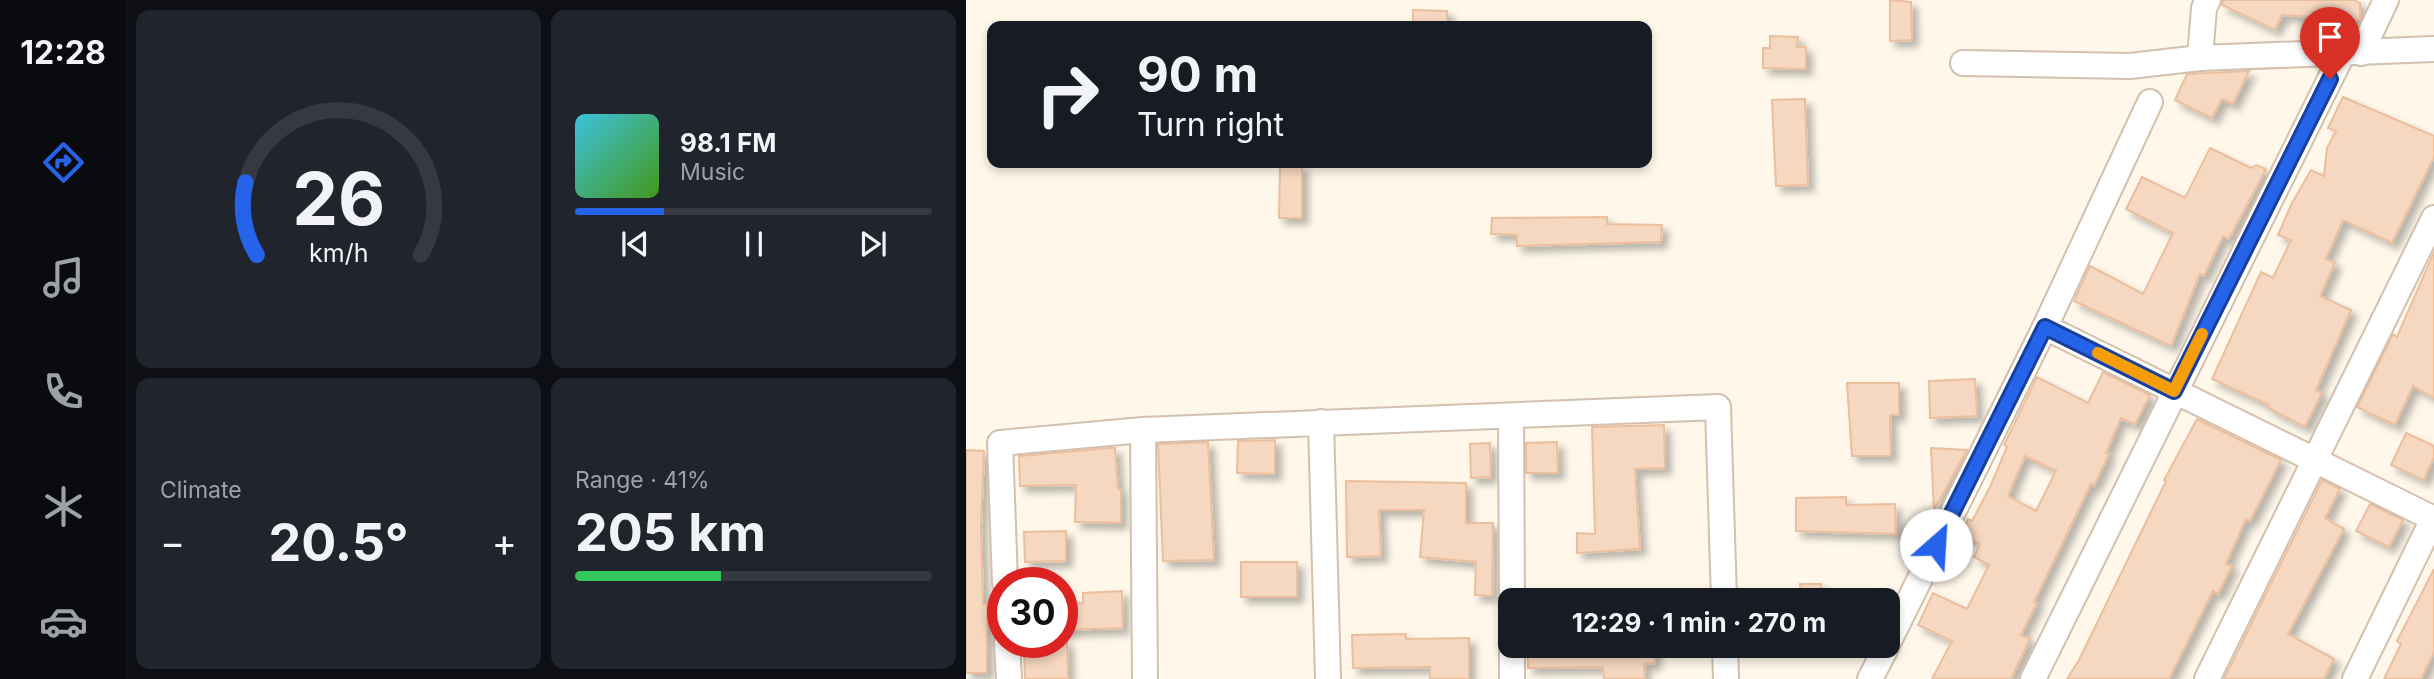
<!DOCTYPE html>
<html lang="en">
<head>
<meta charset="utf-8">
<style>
  :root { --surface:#171b24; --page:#20242c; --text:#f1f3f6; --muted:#9ea1a6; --line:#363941; --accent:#2563eb }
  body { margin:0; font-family:Inter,sans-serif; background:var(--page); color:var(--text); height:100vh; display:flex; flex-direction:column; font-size:26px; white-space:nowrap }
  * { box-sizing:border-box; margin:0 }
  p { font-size:23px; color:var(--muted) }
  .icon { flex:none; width:38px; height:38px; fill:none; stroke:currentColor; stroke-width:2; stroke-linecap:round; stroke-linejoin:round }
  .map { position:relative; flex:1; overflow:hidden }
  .sheet { display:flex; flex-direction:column; gap:10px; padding:10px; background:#0d0f14; width:840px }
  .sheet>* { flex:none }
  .hud { position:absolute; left:21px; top:21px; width:665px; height:147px; border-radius:14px; box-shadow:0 4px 10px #0003; background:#171b24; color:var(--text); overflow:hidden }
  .speed { position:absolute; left:21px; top:567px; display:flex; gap:14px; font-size:35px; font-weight:700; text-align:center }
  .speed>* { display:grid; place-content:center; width:91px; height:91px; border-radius:50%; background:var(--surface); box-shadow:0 4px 10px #0003; line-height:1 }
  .speed .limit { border:10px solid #d22; background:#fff; color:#111 }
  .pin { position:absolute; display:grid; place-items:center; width:60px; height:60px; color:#fff; margin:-72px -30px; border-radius:50% 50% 50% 0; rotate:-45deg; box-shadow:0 0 7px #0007 }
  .pin .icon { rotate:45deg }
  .me { position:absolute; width:77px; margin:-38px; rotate:26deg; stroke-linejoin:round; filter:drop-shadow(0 0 5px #0008) }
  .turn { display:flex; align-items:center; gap:24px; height:147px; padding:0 35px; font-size:32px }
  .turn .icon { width:91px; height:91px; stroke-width:2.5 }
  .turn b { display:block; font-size:49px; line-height:60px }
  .big { font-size:52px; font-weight:700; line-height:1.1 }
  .sheet .card { flex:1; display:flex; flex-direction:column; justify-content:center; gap:10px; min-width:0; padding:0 24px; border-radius:14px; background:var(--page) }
  .sheet .dial { align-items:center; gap:0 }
  .dial svg { height:182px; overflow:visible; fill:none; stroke:var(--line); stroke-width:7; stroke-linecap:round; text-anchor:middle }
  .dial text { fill:var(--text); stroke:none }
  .song { display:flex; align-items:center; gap:21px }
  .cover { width:84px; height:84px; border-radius:10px; background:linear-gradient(135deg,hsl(190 70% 55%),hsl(100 70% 35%)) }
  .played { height:7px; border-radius:4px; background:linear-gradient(90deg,var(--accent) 25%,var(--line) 25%) }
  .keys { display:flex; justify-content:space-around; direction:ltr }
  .heat { display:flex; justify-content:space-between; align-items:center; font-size:38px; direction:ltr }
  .charge { height:10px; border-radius:5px; background:linear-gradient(90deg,#34c759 41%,var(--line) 0) }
  .sheet .tiles { flex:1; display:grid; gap:10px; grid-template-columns:repeat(2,1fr) }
  .trip { position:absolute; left:532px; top:588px; width:402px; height:70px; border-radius:14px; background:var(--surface); box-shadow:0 4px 10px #0003; font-weight:700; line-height:70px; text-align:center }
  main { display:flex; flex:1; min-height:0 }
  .dock { display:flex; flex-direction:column; width:126px; justify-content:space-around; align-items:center; background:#090b0e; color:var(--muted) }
  .dock .icon { width:49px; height:49px }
  .dock .on { color:var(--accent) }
  .dock b { font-size:32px; color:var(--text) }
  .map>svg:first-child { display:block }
  .building { fill:#f6d7bf; stroke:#ebbe9e; stroke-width:2; fill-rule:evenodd; filter:url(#shadow) }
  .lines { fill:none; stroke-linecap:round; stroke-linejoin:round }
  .minor-casing { stroke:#d3c0ae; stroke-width:28 }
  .minor { stroke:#fff; stroke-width:24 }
  .route-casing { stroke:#184099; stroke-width:18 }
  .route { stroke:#2563eb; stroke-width:12 }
  .slow { stroke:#f59e0b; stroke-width:12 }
</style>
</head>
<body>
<main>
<nav class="dock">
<b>12:28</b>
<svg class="icon on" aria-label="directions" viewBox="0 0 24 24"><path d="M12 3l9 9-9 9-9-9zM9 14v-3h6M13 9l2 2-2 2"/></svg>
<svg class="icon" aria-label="music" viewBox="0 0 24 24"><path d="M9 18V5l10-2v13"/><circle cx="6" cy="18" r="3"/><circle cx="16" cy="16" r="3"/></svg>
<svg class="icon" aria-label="phone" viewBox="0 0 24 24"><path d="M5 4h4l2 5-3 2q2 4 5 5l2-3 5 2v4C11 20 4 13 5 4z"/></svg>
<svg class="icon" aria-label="climate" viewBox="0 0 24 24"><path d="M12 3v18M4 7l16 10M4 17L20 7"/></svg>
<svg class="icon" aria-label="car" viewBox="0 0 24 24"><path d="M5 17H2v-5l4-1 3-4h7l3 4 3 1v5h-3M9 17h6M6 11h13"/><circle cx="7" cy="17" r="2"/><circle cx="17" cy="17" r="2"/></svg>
</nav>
<section class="sheet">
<div class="tiles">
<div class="card dial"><svg viewBox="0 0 100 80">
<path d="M14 69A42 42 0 1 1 86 69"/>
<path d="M14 69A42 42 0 0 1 9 37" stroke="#2563eb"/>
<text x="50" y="56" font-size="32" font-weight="700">26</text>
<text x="50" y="72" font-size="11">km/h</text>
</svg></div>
<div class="card">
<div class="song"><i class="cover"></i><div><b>98.1 FM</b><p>Music</p></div></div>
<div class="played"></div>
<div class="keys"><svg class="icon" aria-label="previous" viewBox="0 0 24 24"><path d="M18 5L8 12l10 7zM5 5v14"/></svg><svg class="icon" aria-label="pause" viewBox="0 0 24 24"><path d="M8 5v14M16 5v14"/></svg><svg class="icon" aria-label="next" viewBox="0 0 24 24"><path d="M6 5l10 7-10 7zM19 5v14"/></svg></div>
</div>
<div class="card"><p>Climate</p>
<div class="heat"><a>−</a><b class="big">20.5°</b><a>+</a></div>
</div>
<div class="card"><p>Range · 41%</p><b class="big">205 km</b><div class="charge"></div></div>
</div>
</section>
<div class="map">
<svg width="1468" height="679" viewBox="0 0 1468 679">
  <defs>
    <filter id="shadow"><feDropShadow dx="6" dy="6" stdDeviation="3.5" flood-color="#0004"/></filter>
  </defs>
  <rect width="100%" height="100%" fill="#fef7ea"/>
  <g class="building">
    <polygon points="924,0 945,2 946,40 924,41"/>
    <polygon points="1257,0 1388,0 1394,3 1394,20 1316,15 1309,30 1256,5"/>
    <polygon points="447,10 481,11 481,26 447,26"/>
    <polygon points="804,36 832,37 831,47 840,47 840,69 797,68 797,48 804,48"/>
    <polygon points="1283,71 1267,104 1256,99 1246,118 1209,100 1221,74"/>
    <polygon points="1377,97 1468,136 1468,157 1426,243 1377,220 1360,259 1369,263 1354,296 1385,310 1350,390 1356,393 1339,427 1302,408 1303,405 1246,379 1295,272 1307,278 1325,240 1312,235 1326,203 1345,170 1358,176 1361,148 1370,131 1362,128"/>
    <polygon points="839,99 842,185 810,186 806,100"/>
    <polygon points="1244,148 1285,168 1290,165 1300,169 1263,239 1257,236 1238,276 1234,274 1205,346 1108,301 1124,266 1177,294 1207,233 1160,209 1176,177 1219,198"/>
    <polygon points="314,165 336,165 336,218 313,218"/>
    <polygon points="641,217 641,224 696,225 695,242 551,246 551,235 525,234 526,218"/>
    <polygon points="1468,252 1468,398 1447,386 1429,425 1391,407 1427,334 1431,337"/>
    <path d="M1137,372l47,23 -15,30 -14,-7 -15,35 3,1 -15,32 -3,-2 -57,118 3,1 -16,32 9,4 -19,40h-79l20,-38 -34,-16 15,-32 34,16 22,-44 -15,-8 6,-13 -19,-10 7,-15 4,2 18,-34 17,-40 -3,-2 33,-68 51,26zM1059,456l31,15 -20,40 -28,-15z"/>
    <polygon points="1009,379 1011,416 964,418 963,381"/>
    <polygon points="881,383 933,383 933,415 924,415 925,456 886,456"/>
    <polygon points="1231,419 1315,460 1284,521 1280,519 1260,564 1266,566 1252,594 1247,591 1203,679 1101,679 1113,660 1200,481 1198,480"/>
    <polygon points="698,425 699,468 669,469 674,549 611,553 611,533 629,534 626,427"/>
    <polygon points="1440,433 1468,446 1468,457 1458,480 1425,465"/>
    <polygon points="309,440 309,474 271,473 272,441"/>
    <polygon points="242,442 248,560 197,561 192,444"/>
    <polygon points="591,442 592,473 560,473 560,443"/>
    <polygon points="524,443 525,477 505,478 504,444"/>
    <polygon points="143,448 149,448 152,489 155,489 155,523 109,522 110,485 54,486 53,456"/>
    <polygon points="965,448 1001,450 968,510"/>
    <polygon points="0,450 18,451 15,527 17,604 21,604 21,673 0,673"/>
    <polygon points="1356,480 1374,489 1359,518 1378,529 1322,634 1368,659 1358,679 1258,679"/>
    <polygon points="380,481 500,483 500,523 527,523 526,596 509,595 510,562 454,557 458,510 413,510 415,556 381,557"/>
    <polygon points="880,497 880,505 929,504 930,534 830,531 830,498"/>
    <polygon points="1404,504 1437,520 1423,547 1390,531"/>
    <polygon points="100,531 100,561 59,562 58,532"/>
    <rect x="275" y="562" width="56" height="35"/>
    <polygon points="1468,569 1468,652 1455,679 1418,679 1435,644 1431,641"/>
    <polygon points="834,584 855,584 855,600 835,600"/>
    <polygon points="156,591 157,628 96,630 96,604 117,603 117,593"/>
    <polygon points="440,634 440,639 503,638 503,679 464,679 464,667 387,668 386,635"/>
    <polygon points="96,642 101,642 102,679 59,679 58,643"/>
    <polygon points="562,646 688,646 689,663 678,664 679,679 638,679 637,667 562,668"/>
  </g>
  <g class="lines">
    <defs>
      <g id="minor">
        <polyline points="1395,53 1420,0"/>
        <polyline points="1234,58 1238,8 1242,0"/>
        <polyline points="997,63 1164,66 1234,58 1468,49"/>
        <polyline points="1079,327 1468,519"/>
        <polyline points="545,417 546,600"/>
        <polyline points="355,422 362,679"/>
        <polyline points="177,430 179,679"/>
        <polyline points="39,583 34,443 177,430 752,407 758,600"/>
        <polyline points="41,642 43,679"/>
        <polyline points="922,643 1079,327 1184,102"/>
        <polyline points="546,646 546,679"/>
        <polyline points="759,646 760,679"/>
        <polyline points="904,679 921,646"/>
        <polyline points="1067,679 1376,55"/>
        <polyline points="1241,679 1468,218"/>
        <polyline points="1389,679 1468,517"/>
      </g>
    </defs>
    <use href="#minor" class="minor-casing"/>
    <use href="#minor" class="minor"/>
  </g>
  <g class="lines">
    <defs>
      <polyline id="route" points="970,545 1079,327 1208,391 1364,79"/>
    </defs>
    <use href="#route" class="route-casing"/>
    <use href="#route" class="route"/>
    <polyline class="slow" points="1132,353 1208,391 1236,334"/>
  </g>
</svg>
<div class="speed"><div class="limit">30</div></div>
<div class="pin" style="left:1364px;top:79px;background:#d93025"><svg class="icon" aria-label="arrive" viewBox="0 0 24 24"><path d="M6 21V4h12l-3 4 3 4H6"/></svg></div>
<svg class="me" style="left:970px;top:545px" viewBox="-20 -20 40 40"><circle r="19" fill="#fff"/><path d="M0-13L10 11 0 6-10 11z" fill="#2563eb"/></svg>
<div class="trip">12:29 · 1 min · 270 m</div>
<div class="hud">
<div class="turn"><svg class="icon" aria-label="right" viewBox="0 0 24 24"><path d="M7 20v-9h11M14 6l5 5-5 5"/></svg><div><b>90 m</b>Turn right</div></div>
</div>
</div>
</main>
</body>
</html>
